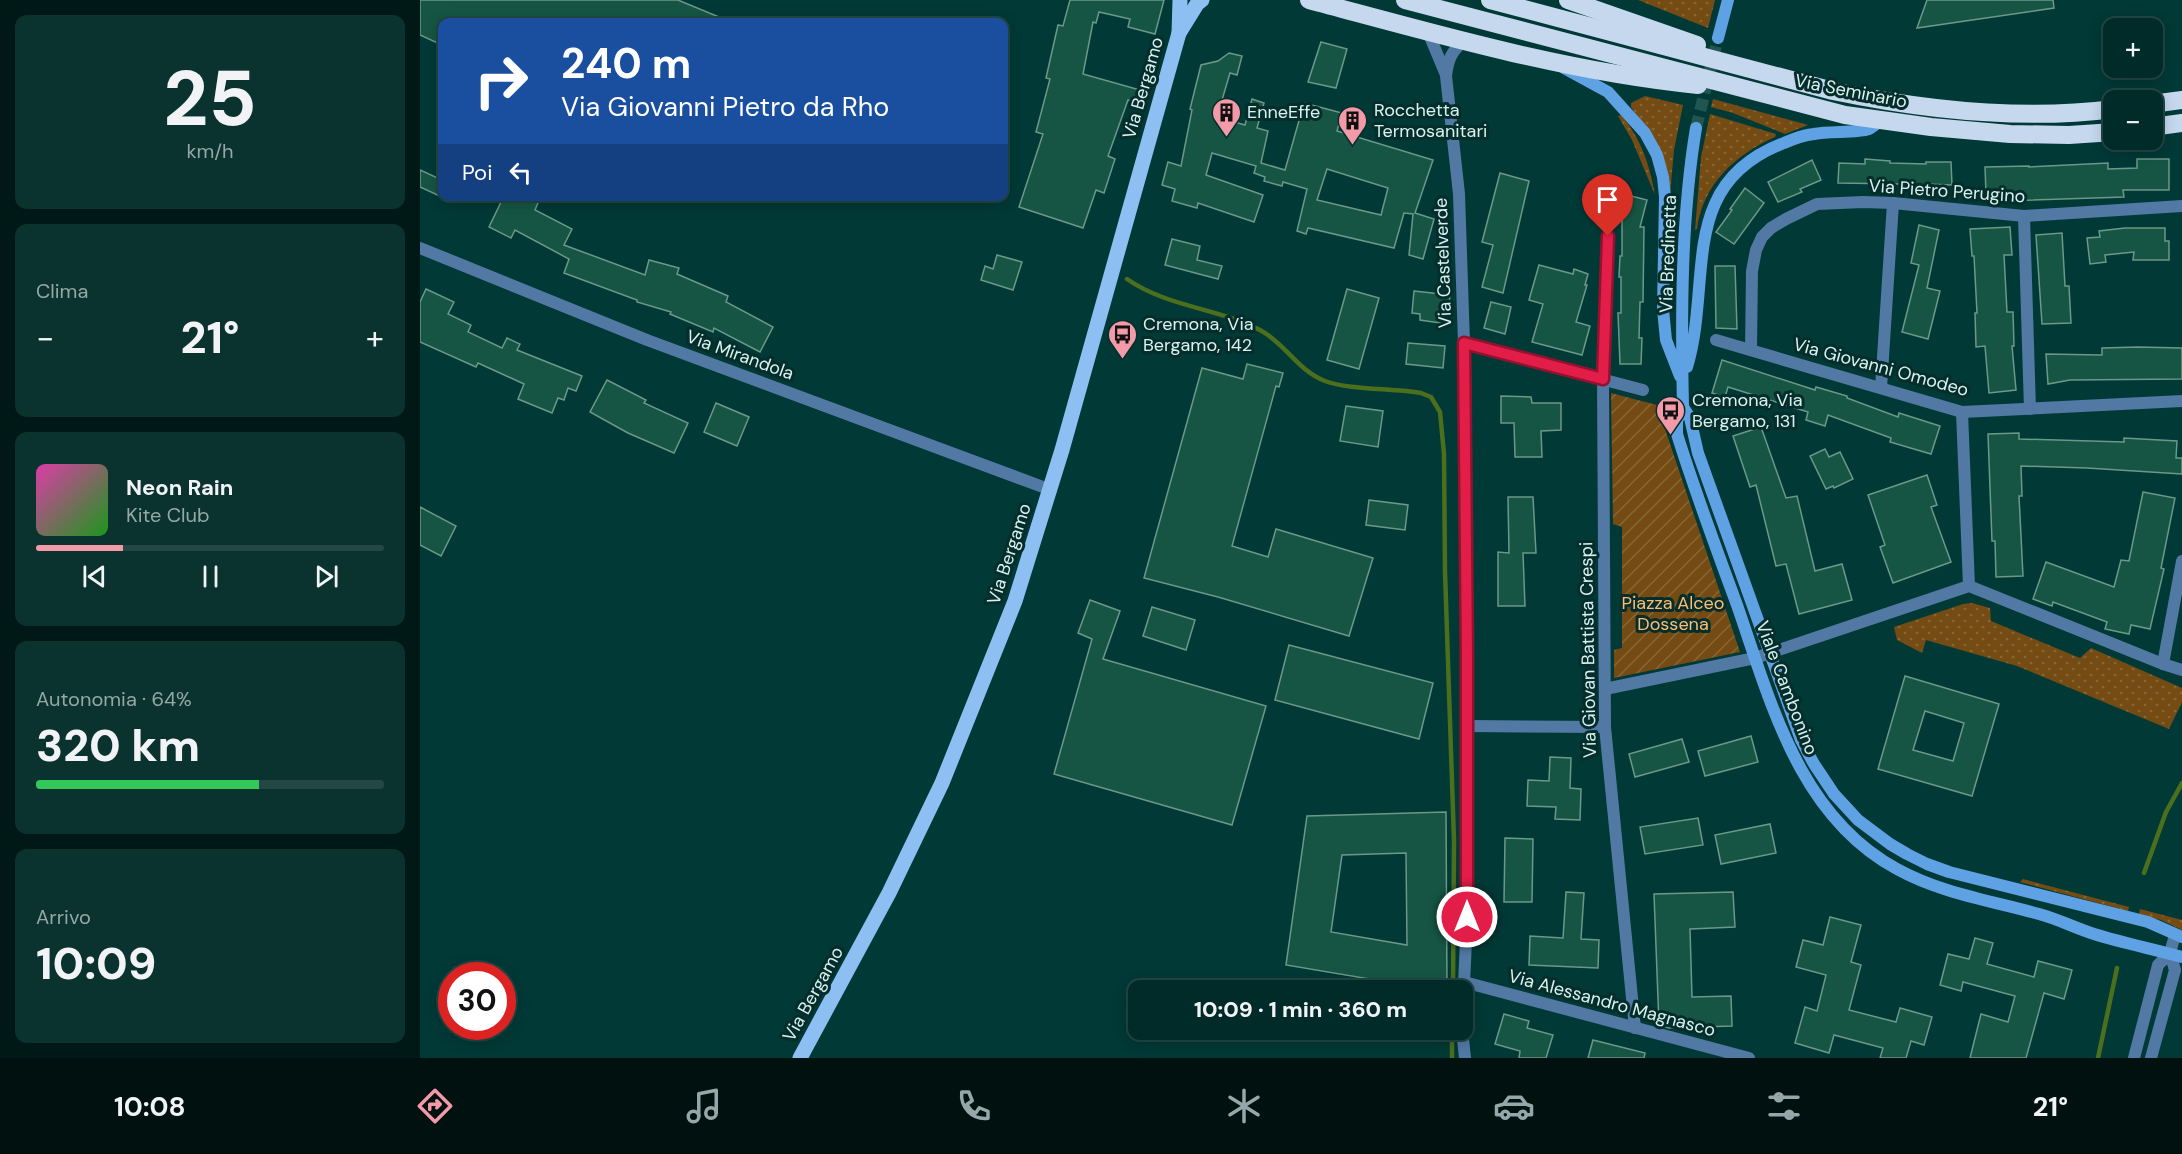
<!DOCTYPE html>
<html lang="it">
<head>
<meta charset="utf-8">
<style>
  :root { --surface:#002b28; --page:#0a3330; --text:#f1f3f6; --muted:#95a7a8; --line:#224745; --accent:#f39aa8 }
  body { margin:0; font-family:"DM Sans",sans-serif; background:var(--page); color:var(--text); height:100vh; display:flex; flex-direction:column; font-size:22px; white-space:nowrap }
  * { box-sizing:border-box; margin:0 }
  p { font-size:20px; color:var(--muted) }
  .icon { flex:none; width:33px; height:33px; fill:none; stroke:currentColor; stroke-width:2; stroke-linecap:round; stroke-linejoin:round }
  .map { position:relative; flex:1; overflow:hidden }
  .details { display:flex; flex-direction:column; gap:15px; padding:15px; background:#001816; width:420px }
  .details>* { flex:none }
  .guide { position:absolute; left:18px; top:18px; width:570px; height:183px; border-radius:12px; box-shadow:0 3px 15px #0003,0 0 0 2px var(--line); background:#1a4fa0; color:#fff; overflow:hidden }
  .fabs { position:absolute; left:1683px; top:18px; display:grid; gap:12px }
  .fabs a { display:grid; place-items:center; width:60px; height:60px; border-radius:12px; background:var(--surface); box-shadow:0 3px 15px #0003,0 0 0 2px var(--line); font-size:30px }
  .speed { position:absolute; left:18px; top:962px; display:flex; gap:12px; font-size:30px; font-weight:700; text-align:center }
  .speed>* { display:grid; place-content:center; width:78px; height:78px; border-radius:50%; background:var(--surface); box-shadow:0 3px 15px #0003,0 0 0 2px var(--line); line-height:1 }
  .speed .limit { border:9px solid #d22; background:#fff; color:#111 }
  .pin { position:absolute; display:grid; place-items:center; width:51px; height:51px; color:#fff; margin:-62px -26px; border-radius:50% 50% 50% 0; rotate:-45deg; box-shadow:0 0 6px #0007 }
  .pin .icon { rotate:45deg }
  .me { position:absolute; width:66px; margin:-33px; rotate:0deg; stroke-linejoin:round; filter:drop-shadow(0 0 4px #0008) }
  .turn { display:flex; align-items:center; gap:21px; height:126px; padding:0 24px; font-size:27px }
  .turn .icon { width:78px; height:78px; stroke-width:2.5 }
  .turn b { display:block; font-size:42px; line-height:51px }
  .then { display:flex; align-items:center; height:57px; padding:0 24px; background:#0003; gap:12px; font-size:22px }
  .big { font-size:45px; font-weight:800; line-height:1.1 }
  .details .tile { flex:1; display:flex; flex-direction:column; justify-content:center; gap:9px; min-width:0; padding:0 21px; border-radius:12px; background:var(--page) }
  .details .dial { align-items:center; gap:0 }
  .dial b { font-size:78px; line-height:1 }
  .song { display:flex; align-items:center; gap:18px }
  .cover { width:72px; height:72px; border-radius:9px; background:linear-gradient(135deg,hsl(320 70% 55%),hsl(120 70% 35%)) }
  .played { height:6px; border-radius:3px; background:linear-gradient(90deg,var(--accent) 25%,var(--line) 25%) }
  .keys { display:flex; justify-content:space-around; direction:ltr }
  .heat { display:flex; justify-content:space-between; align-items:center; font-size:33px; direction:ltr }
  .charge { height:9px; border-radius:4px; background:linear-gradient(90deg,#34c759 64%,var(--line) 0) }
  .trip { position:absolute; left:708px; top:980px; width:345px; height:60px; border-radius:12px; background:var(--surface); box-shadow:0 3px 15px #0003,0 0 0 2px var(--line); font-weight:800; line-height:60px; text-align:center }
  .dock { display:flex; height:96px; justify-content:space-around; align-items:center; background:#001110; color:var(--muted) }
  .dock .icon { width:42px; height:42px }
  .dock .active { color:var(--accent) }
  .dock b { font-size:27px; color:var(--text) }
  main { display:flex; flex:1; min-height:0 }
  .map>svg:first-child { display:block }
  .grass { fill:url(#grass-dots) }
  .garden { fill:url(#garden-furrows) }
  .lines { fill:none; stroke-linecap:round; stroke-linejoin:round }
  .stream { stroke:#4c6f1d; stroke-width:4.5 }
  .building { fill:#165543; stroke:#6c9888; stroke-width:1.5; fill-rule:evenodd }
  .secondary-tunnel { stroke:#205552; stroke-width:12; stroke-dasharray:12 6; stroke-linecap:butt }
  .street { stroke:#5179a3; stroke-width:12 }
  .secondary { stroke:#5fa2e4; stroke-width:12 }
  .primary { stroke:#8ebff3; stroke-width:15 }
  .highway { stroke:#c5d8ed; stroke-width:18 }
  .route-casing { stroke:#92132f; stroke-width:15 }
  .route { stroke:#e11d48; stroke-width:10 }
  .labels { text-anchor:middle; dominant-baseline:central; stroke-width:6; stroke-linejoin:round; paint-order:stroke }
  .street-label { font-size:18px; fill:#d8f2ef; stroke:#052d2b }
  .poi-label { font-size:18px; fill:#d8f2ef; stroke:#052d2b; text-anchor:start }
  .park-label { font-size:18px; fill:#fdbe74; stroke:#052d2b }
</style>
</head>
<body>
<main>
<section class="details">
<div class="tile dial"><b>25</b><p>km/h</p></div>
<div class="tile"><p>Clima</p>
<div class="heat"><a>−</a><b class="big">21°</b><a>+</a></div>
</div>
<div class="tile">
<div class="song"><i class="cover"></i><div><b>Neon Rain</b><p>Kite Club</p></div></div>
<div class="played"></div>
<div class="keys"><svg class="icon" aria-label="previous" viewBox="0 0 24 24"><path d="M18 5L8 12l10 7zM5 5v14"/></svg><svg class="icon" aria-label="pause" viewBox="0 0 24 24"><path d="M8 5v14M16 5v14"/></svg><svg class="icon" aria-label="next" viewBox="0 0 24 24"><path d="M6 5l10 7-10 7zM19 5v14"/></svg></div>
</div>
<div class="tile"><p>Autonomia · 64%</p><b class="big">320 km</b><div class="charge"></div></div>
<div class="tile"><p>Arrivo</p><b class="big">10:09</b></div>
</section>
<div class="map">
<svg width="1762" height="1058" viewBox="0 0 1762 1058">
  <defs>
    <pattern id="grass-dots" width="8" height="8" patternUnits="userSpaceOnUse" patternTransform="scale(1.5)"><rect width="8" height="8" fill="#744c13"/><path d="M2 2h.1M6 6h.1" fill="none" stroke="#876636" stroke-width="1.8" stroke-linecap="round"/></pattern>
    <pattern id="garden-furrows" width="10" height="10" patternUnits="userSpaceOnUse" patternTransform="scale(1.5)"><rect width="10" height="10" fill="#744c13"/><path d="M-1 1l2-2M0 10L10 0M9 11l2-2" fill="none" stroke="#876636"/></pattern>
  </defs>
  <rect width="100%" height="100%" fill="#003936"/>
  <g class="grass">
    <polygon points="1218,0 1295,0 1288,28"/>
    <polygon points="1225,96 1263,105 1254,150 1250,195 1227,131 1211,107 1211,103"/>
    <polygon points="1293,99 1388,125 1365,134 1313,113 1291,107"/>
    <path d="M1290,114l66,20 -1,3c-40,18 -72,47 -78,92l-2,1 6,-73z"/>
    <path d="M1201,115c20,23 29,51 34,80l-23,-55 -14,-24z"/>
    <polygon points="1552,603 1570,608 1571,621 1660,658 1671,648 1762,688 1762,702 1749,729 1597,666 1506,640 1502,653 1477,640 1474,627 1543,604"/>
    <polygon points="1603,879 1709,907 1708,911 1600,882"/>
    <polygon points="1720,909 1762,920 1762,930 1741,920 1719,914"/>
  </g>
  <polygon class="garden" points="1191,393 1237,405 1320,652 1194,678 1194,650 1202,648 1202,527 1193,524"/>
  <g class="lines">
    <g class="stream">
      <path d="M707,279c40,28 91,29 133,51 25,13 38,41 65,51 24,9 68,7 96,12l10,4 9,15 4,42 1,118 9,269 -1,149"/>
      <polyline points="1724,873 1746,812 1762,783"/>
      <polyline points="1032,1058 1032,1029"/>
      <polyline points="1678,1058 1697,968"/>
    </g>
  </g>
  <g class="building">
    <polygon points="0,0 258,0 311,22 22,22 22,45 0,35"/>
    <polygon points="650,0 744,0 735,34 708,27 710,19 679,12 676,23 673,22 663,74 727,92 723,105 708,100 688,156 695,159 684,193 676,190 663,228 599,207 623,134 616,132 630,79 626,78 638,25 643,26"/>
    <polygon points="1507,0 1633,0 1634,8 1497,28"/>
    <polygon points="901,42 927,49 916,88 888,82"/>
    <path d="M809,53l13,3 -5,19 -7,-2 -13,44 28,8 7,-26 12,4 -7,25 11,3 -7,32 24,7 19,-67 38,10 -5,18 96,29 -18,53 19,6 -11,40 -14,-4 4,-41 -9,-1 -10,35 -86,-20 -2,6 -9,-3 10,-42 -24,-7 -1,4 -18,-5 1,-4 -11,-4 2,-7 -44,-13 -6,22 57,20 -9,27 -56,-19 -1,5 -25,-7 3,-12 -13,-4 6,-23 13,4 11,-56 -2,-1 11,-44 17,-4zM907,169l61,19 -7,27 -64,-15z"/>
    <polygon points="1445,159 1470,161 1470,163 1506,164 1506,162 1531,162 1532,185 1506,184 1506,188 1480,186 1480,184 1418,183 1419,163 1445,164"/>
    <polygon points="1717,159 1749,159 1749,190 1703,190 1704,197 1584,201 1584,192 1566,193 1565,167 1609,166 1609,167 1688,163 1688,169 1717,168"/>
    <polygon points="1392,160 1401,180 1380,189 1382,192 1358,202 1348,182"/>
    <polygon points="0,170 22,180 22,197 0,187"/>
    <polygon points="1080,173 1109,181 1083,293 1062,287 1073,245 1062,242"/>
    <polygon points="1172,186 1227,200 1220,227 1224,227 1223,302 1220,302 1219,338 1222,338 1221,364 1200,364 1198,313 1201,313 1201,277 1199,277 1200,256 1202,256 1202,217 1167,207"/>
    <polygon points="1325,188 1344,203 1314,244 1296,232 1312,210 1310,209"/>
    <polygon points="84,196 121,196 115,210 152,229 144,245 225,275 229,260 259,268 257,274 308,296 306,302 353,327 340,352 294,328 293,332 250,314 251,312 217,302 217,300 144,273 149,259 95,230 91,238 69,227"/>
    <polygon points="1499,225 1519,230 1507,288 1520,291 1508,339 1482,332 1499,265 1491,263"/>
    <polygon points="1590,227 1592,255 1584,255 1587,312 1593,312 1594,346 1592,346 1596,390 1569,393 1565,346 1556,347 1555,313 1557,313 1554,256 1552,256 1550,229"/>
    <polygon points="1705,228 1745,228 1745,241 1749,241 1749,260 1713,260 1714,252 1685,255 1686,262 1670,264 1667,238 1680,237 1679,231"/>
    <polygon points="1642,233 1645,286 1649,286 1651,323 1622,324 1616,235"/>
    <polygon points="752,239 780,246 777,260 802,266 798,279 745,265"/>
    <polygon points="577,255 602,262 593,290 561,280 565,266 573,269"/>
    <polygon points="1119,265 1153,274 1154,269 1168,274 1165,285 1167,285 1156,322 1170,326 1162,355 1112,342 1123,304 1109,300"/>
    <polygon points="1295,266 1315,266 1317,329 1296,328"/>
    <polygon points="6,289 34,302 28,314 51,325 48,332 82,348 87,338 100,344 97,350 162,376 156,391 148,388 144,400 138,398 132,413 98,399 104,384 58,363 56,367 0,342 0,302"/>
    <polygon points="927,289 959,298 939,369 907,360"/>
    <polygon points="994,291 1030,295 1027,324 1000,320 1000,314 992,313"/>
    <polygon points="1071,302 1091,307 1085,334 1064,328"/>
    <polygon points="988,343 1025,346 1023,368 986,364"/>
    <polygon points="1718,347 1762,348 1762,379 1650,380 1628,384 1626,354 1682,355 1682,348"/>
    <polygon points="1302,360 1395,390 1396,387 1427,396 1427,398 1478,417 1479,413 1520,426 1511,454 1470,442 1471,438 1408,415 1405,426 1386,420 1388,412 1308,387 1305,397 1292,393"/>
    <polygon points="827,364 863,373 859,387 856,386 812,546 848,557 856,529 953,558 929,636 798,597 724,578 782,368 823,379"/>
    <polygon points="187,380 226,400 224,403 268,423 254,453 208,433 170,412"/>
    <polygon points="1081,396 1111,397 1112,403 1141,403 1141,430 1121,431 1122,457 1095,457 1094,423 1081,423"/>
    <polygon points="296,403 329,417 317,446 284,432"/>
    <polygon points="926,406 963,411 958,447 920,441"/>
    <polygon points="1341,427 1366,498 1377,496 1395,571 1422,564 1432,600 1379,614 1366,564 1356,566 1336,485 1330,487 1313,436"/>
    <polygon points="1599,433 1599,439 1704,442 1704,438 1757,441 1756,458 1762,458 1762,474 1667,468 1601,466 1602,496 1599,496 1603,576 1576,577 1575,541 1572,541 1568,434"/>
    <polygon points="1405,449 1409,457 1420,452 1433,479 1414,488 1413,486 1406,489 1390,456"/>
    <polygon points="1507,475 1517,505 1511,507 1531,562 1473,583 1460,547 1465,545 1448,495"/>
    <polygon points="1723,492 1755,498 1741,568 1744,569 1730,629 1711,625 1709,634 1685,629 1687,622 1633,602 1632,606 1613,599 1626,562 1694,587 1701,560 1709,561"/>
    <polygon points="1088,497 1113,497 1116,553 1103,553 1105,606 1078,606 1078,552 1089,553"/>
    <polygon points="949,500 988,505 985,530 946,525"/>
    <polygon points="0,507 36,526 21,556 0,545"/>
    <polygon points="670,600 700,611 683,659 846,706 812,825 634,774 672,639 658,633"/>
    <polygon points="732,607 775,620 766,650 723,636"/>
    <polygon points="869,645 1013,683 999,739 855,700"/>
    <path d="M1485,676l94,28 -27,92 -94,-27zM1505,711l39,12 -11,38 -40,-11z"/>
    <polygon points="1331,736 1338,762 1285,776 1278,751"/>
    <polygon points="1262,739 1269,762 1215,777 1209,754"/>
    <polygon points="1130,757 1151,758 1150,788 1161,789 1160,820 1135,819 1136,807 1107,806 1108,780 1129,781"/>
    <path d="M1026,812l1,178h-12l-149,-25 21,-149zM986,853l1,92 -76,-13 11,-77z"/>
    <polygon points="1278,818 1283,845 1225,854 1220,827"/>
    <polygon points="1350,824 1356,853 1301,864 1295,835"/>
    <polygon points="1085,838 1113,839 1112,902 1084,902"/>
    <polygon points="1146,892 1164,893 1161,939 1179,940 1178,968 1109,965 1110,936 1143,938"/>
    <polygon points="1313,892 1315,927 1270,929 1272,997 1311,996 1312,1026 1249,1028 1239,1025 1234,894"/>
    <polygon points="1410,917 1441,925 1431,962 1441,965 1429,1010 1476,1022 1480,1008 1512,1017 1504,1045 1491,1041 1486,1058 1460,1058 1463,1048 1414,1035 1409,1053 1375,1043 1385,1007 1397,1011 1406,975 1376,967 1383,940 1403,945"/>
    <polygon points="1555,938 1573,943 1567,964 1614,977 1618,961 1652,970 1644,999 1624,993 1606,1058 1550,1058 1561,1014 1588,1022 1595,996 1543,982 1541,991 1520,985 1528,954 1549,959"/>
    <polygon points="1084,1014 1109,1021 1107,1028 1133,1035 1126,1058 1099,1058 1100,1051 1075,1044"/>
    <polygon points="1173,1040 1225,1053 1224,1058 1168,1058"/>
  </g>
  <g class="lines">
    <polyline class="secondary-tunnel" points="1276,128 1298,38"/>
    <g class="street">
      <polyline points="1008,32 1026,75"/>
      <polyline points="1604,216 1610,409"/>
      <polyline points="1188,236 1183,379 1185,727 1215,1028"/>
      <polyline points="0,248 227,340 631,490"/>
      <polyline points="1296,340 1542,412 1762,401"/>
      <polyline points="1044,343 1223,390"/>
      <polyline points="1331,350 1332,271 1336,250 1342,237 1351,228 1366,219 1397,204 1443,202 1473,203 1604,216 1762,206"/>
      <polyline points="1461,388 1473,203"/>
      <polyline points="1542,412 1549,586"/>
      <polyline points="1743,664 1762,561"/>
      <polyline points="1185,689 1335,658 1549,586 1743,664 1762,670"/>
      <polyline points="1047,726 1185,727"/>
      <polyline points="1044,982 1329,1058"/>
      <path d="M1042,1026l4,-85 1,-287 -3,-311 -5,-149 -13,-118c2,-17 5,-23 17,-35"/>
      <polyline points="1042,1029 1045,1058"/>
      <polyline points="1714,1058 1738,965 1750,953"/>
      <polyline points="1731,1058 1755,970 1750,953 1755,935"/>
    </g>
    <g class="secondary">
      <polyline points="1298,38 1308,0"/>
      <polyline points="1144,68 1188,92 1225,133 1237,155 1243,177 1245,197 1243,309 1246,340 1260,376"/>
      <path d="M1276,128c-15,90 -15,188 -13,279l-6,14v13c18,58 39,114 60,171 34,98 62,211 160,264 43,24 95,32 142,45 19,5 36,14 55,20 29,9 59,15 88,23"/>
      <path d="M1267,367c26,-86 -11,-183 97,-224 9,-4 20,-8 30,-9 15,-3 43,-1 55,-5 4,-2 8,-6 11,-8"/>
      <polyline points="1263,407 1270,418 1278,453 1381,740 1394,764 1414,794 1438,820 1470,844 1487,854 1507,864 1529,872 1728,922 1762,937"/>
    </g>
    <g class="primary">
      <polyline points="759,33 777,4 782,0"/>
      <polyline points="380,1058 469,893 522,783 595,601 642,450 759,33 760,0"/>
    </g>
    <g class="highway">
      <path d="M889,0c128,34 257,72 389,85"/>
      <polyline points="985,0 1425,115 1511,127 1590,134 1649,135 1694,132"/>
      <path d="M1070,0l343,91c91,19 187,30 281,18"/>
      <polyline points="1148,0 1277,45"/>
      <polyline points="1732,104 1762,100"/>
      <polyline points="1732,127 1762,123"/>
    </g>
  </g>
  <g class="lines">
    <defs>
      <polyline id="route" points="1047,917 1047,654 1044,343 1183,379 1188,236"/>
    </defs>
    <use href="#route" class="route-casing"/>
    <use href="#route" class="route"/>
  </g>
  <defs>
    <symbol id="building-pin" viewBox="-11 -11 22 30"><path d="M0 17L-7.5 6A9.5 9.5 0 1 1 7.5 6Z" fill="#f39aa8" stroke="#052d2b"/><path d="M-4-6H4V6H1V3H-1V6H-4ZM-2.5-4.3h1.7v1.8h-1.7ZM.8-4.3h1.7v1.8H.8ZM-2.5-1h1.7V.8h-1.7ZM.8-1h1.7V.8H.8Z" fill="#111"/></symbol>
    <symbol id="bus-pin" viewBox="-11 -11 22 30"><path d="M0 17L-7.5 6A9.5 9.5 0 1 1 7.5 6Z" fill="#f39aa8" stroke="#052d2b"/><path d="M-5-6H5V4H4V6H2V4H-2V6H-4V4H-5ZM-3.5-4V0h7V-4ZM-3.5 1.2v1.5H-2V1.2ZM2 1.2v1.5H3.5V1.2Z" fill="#111"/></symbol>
  </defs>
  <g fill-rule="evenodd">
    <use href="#building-pin" x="790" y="96" width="33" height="45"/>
    <use href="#building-pin" x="916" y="104" width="33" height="45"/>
    <use href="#bus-pin" x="686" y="318" width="33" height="45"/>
    <use href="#bus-pin" x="1234" y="394" width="33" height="45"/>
  </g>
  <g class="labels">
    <g class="street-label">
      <text transform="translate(723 88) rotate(-74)">Via Bergamo</text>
      <text transform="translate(1431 91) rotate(11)">Via Seminario</text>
      <text transform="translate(1527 191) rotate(4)">Via Pietro Perugino</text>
      <text transform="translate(1248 254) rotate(-88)">Via Bredinetta</text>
      <text transform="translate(1023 263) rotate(-92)">Via Castelverde</text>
      <text transform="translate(320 355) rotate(20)">Via Mirandola</text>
      <text transform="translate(1461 367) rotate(15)">Via Giovanni Omodeo</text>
      <text transform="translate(589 554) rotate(-72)">Via Bergamo</text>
      <text transform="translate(1168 650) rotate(-91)">Via Giovan Battista Crespi</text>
      <text transform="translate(1367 688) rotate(69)">Viale Cambonino</text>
      <text transform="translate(393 994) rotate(-61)">Via Bergamo</text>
      <text transform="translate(1192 1003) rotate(15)">Via Alessandro Magnasco</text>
    </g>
    <g class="poi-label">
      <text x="954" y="110">Rocchetta<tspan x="954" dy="21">Termosanitari</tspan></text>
      <text x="827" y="112">EnneEffe</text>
      <text x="723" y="324">Cremona, Via<tspan x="723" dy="21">Bergamo, 142</tspan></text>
      <text x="1272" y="400">Cremona, Via<tspan x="1272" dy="21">Bergamo, 131</tspan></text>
    </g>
    <g class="park-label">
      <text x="1253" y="603">Piazza Alceo<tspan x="1253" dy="21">Dossena</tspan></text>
    </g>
  </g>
</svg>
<div class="fabs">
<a>+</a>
<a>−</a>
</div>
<div class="speed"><div class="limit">30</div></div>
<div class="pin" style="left:1188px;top:236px;background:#d93025"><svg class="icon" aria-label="arrive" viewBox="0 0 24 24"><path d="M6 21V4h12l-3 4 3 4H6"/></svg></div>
<svg class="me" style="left:1047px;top:917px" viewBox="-20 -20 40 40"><circle r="17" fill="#e11d48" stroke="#fff" stroke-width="3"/><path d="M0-11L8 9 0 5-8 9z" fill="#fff"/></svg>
<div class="trip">10:09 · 1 min · 360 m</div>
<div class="guide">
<div class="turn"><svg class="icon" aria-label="right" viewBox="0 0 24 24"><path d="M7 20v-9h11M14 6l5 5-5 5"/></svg><div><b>240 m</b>Via Giovanni Pietro da Rho</div></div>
<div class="then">Poi<svg class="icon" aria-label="left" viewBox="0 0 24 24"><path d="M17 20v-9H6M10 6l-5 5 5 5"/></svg></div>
</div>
</div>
</main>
<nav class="dock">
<b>10:08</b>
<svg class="icon active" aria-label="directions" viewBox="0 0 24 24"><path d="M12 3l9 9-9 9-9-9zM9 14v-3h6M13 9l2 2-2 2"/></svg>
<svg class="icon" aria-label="music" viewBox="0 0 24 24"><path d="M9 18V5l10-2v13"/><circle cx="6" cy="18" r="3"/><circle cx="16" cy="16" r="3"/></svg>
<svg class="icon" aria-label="phone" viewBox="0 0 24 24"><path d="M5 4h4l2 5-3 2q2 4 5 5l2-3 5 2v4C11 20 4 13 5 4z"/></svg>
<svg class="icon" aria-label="climate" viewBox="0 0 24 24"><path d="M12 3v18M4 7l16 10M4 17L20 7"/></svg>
<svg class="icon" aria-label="car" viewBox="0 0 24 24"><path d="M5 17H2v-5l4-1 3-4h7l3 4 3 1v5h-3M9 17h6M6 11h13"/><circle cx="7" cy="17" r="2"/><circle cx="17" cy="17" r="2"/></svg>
<svg class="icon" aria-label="filters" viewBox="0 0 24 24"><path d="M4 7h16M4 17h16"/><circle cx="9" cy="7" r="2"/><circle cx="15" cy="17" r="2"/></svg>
<b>21°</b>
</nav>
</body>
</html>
